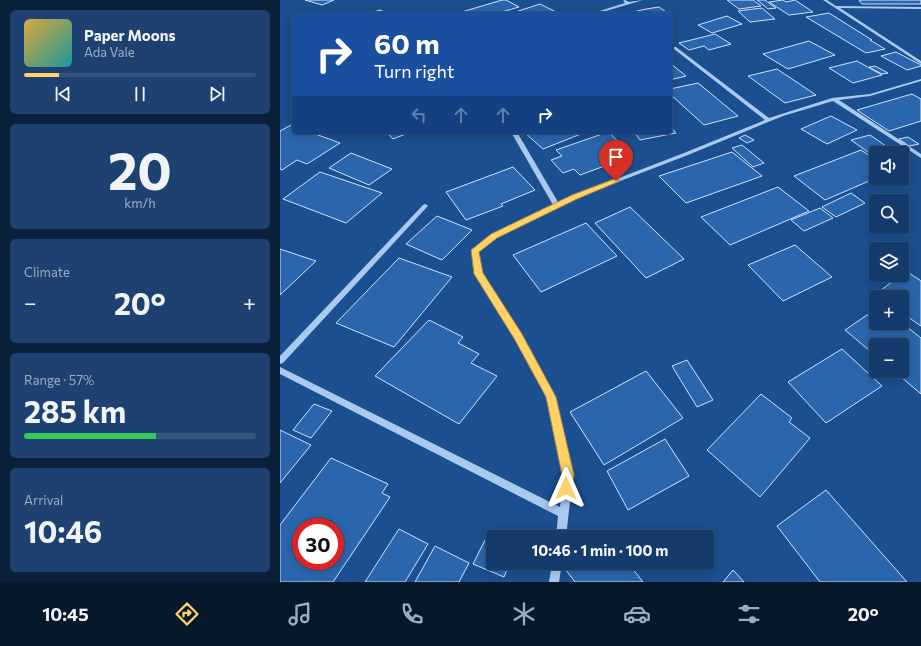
<!DOCTYPE html>
<html lang="en">
<head>
<meta charset="utf-8">
<style>
  :root { --surface:#143b6b; --page:#1d4271; --text:#f1f3f6; --muted:#9dadc1; --line:#33557e; --accent:#ffd166 }
  body { margin:0; font-family:Commissioner,sans-serif; background:var(--page); color:var(--text); height:100vh; display:flex; flex-direction:column; font-size:15px; white-space:nowrap }
  * { box-sizing:border-box; margin:0 }
  p { font-size:13px; color:var(--muted) }
  .icon { flex:none; width:22px; height:22px; fill:none; stroke:currentColor; stroke-width:2; stroke-linecap:round; stroke-linejoin:round }
  .map { position:relative; flex:1; overflow:hidden }
  .side { display:flex; flex-direction:column; gap:10px; padding:10px; background:#0b203b; width:280px }
  .side>* { flex:none }
  .banner { position:absolute; left:12px; top:12px; width:380px; height:122px; border-radius:4px; box-shadow:0 2px 10px #0003,0 0 0 1px var(--line); background:#1a4fa0; color:#fff; overflow:hidden }
  .buttons { position:absolute; left:589px; top:146px; display:grid; gap:8px }
  .buttons a { display:grid; place-items:center; width:40px; height:40px; border-radius:4px; background:var(--surface); box-shadow:0 2px 10px #0003,0 0 0 1px var(--line); font-size:20px }
  .speed { position:absolute; left:12px; top:518px; display:flex; gap:8px; font-size:20px; font-weight:700; text-align:center }
  .speed>* { display:grid; place-content:center; width:52px; height:52px; border-radius:50%; background:var(--surface); box-shadow:0 2px 10px #0003,0 0 0 1px var(--line); line-height:1 }
  .speed .limit { border:6px solid #d22; background:#fff; color:#111 }
  .pin { position:absolute; display:grid; place-items:center; width:34px; height:34px; color:#fff; margin:-41px -17px; border-radius:50% 50% 50% 0; rotate:-45deg; box-shadow:0 0 4px #0007 }
  .pin .icon { rotate:45deg }
  .me { position:absolute; width:44px; margin:-22px; rotate:0deg; stroke-linejoin:round; filter:drop-shadow(0 0 3px #0008) }
  .turn { display:flex; align-items:center; gap:14px; height:84px; padding:0 16px; font-size:18px }
  .turn .icon { width:52px; height:52px; stroke-width:2.5 }
  .turn b { display:block; font-size:28px; line-height:34px }
  .lanes { display:flex; align-items:center; height:38px; padding:0 16px; background:#0003; justify-content:center; gap:20px; direction:ltr }
  .lanes .off { opacity:.35 }
  .big { font-size:30px; font-weight:700; line-height:1.1 }
  .side .card { flex:1; display:flex; flex-direction:column; justify-content:center; gap:6px; min-width:0; padding:0 14px; border-radius:6px; background:var(--page) }
  .side .dial { align-items:center; gap:0 }
  .dial b { font-size:52px; line-height:1 }
  .song { display:flex; align-items:center; gap:12px }
  .cover { width:48px; height:48px; border-radius:6px; background:linear-gradient(135deg,hsl(40 70% 55%),hsl(180 70% 35%)) }
  .played { height:4px; border-radius:2px; background:linear-gradient(90deg,var(--accent) 15%,var(--line) 15%) }
  .keys { display:flex; justify-content:space-around; direction:ltr }
  .heat { display:flex; justify-content:space-between; align-items:center; font-size:22px; direction:ltr }
  .charge { height:6px; border-radius:3px; background:linear-gradient(90deg,#34c759 57%,var(--line) 0) }
  .trip { position:absolute; left:206px; top:530px; width:228px; height:40px; border-radius:4px; background:var(--surface); box-shadow:0 2px 10px #0003,0 0 0 1px var(--line); font-weight:700; line-height:40px; text-align:center }
  .tab-bar { display:flex; height:64px; justify-content:space-around; align-items:center; background:#08182b; color:var(--muted) }
  .tab-bar .icon { width:28px; height:28px }
  .tab-bar .active { color:var(--accent) }
  .tab-bar b { font-size:18px; color:var(--text) }
  main { display:flex; flex:1; min-height:0 }
  .map>svg:first-child { display:block }
  .building { fill:#2a66ad; stroke:#cfe3fa; fill-rule:evenodd }
  .lines { fill:none; stroke-linecap:round; stroke-linejoin:round }
  .minor { fill:#a9c9ee; fill-rule:evenodd }
  .route { fill:#ffd166; stroke:#a68842 }
</style>
</head>
<body>
<main>
<section class="side">
<div class="card">
<div class="song"><i class="cover"></i><div><b>Paper Moons</b><p>Ada Vale</p></div></div>
<div class="played"></div>
<div class="keys"><svg class="icon" aria-label="previous" viewBox="0 0 24 24"><path d="M18 5L8 12l10 7zM5 5v14"/></svg><svg class="icon" aria-label="pause" viewBox="0 0 24 24"><path d="M8 5v14M16 5v14"/></svg><svg class="icon" aria-label="next" viewBox="0 0 24 24"><path d="M6 5l10 7-10 7zM19 5v14"/></svg></div>
</div>
<div class="card dial"><b>20</b><p>km/h</p></div>
<div class="card"><p>Climate</p>
<div class="heat"><a>−</a><b class="big">20°</b><a>+</a></div>
</div>
<div class="card"><p>Range · 57%</p><b class="big">285 km</b><div class="charge"></div></div>
<div class="card"><p>Arrival</p><b class="big">10:46</b></div>
</section>
<div class="map">
<svg width="641" height="582" viewBox="0 0 641 582">
  <rect width="100%" height="100%" fill="#1b4f8f"/>
  <g class="building">
    <polygon points="25,0 54,0 42,5"/>
    <polygon points="222,0 226,0 239,7 215,14 175,14"/>
    <polygon points="447,0 473,0 481,6 459,9"/>
    <polygon points="477,0 485,0 496,8 488,9"/>
    <polygon points="503,0 506,2 515,0 533,12 509,15 489,2"/>
    <polygon points="579,0 641,0 641,4 582,4"/>
    <polygon points="260,4 280,14 229,14"/>
    <polygon points="379,7 389,14 349,13 366,9"/>
    <polygon points="482,8 495,19 470,22 458,11"/>
    <polygon points="100,10 109,14 87,14"/>
    <polygon points="549,13 592,40 590,40 605,49 586,53 526,17"/>
    <polygon points="447,16 462,24 432,33 418,25"/>
    <polygon points="435,34 451,44 429,50 424,46 409,50 399,43"/>
    <polygon points="529,41 555,55 508,69 483,54"/>
    <polygon points="616,52 641,65 641,66 627,70 601,56"/>
    <polygon points="577,61 602,75 573,83 549,68"/>
    <polygon points="390,63 406,76 390,80"/>
    <polygon points="595,66 608,73 602,74 589,67"/>
    <polygon points="497,69 536,95 505,103 468,76"/>
    <polygon points="418,83 458,116 424,125 390,94 390,89"/>
    <polygon points="632,94 641,99 641,121 609,131 577,110"/>
    <polygon points="551,116 577,130 547,144 521,129"/>
    <polygon points="11,125 14,126 14,132 30,132 60,143 27,164 17,160 2,170 0,169 0,131"/>
    <polygon points="390,126 396,133 360,140 354,132 390,132"/>
    <polygon points="106,132 131,132 113,139"/>
    <polygon points="244,132 306,132 263,149"/>
    <polygon points="328,132 342,145 338,147 349,157 300,175 294,169 283,173 271,160 282,156 276,150"/>
    <polygon points="465,135 474,140 467,143 459,138"/>
    <polygon points="590,135 616,153 596,153 595,157 571,140"/>
    <polygon points="628,137 639,144 629,146 619,139"/>
    <polygon points="462,145 484,163 473,167 452,148"/>
    <polygon points="581,150 596,160 596,178 545,200 514,176"/>
    <polygon points="452,152 482,176 406,203 379,176"/>
    <polygon points="71,153 112,169 89,185 49,168"/>
    <polygon points="233,167 255,190 221,204 223,206 186,220 166,192"/>
    <polygon points="40,172 102,193 66,223 3,199"/>
    <polygon points="498,187 529,211 450,245 421,217"/>
    <polygon points="571,193 585,203 556,217 542,207"/>
    <polygon points="350,207 404,259 366,278 315,223"/>
    <polygon points="540,208 553,218 524,231 511,220"/>
    <polygon points="157,216 192,230 162,260 126,244"/>
    <polygon points="306,223 337,256 261,292 233,255"/>
    <polygon points="515,245 552,277 503,301 468,265"/>
    <polygon points="0,249 36,261 0,295"/>
    <polygon points="119,258 172,277 114,347 56,323"/>
    <polygon points="626,271 641,281 641,326 622,313 622,297 600,297 596,294"/>
    <polygon points="596,309 596,323 622,323 641,338 641,394 614,371 622,371 622,345 596,345 596,356 565,330"/>
    <polygon points="149,320 183,337 178,343 199,354 191,363 217,376 179,424 95,376"/>
    <polygon points="562,349 602,386 546,423 508,382"/>
    <polygon points="407,360 433,400 417,407 392,366"/>
    <polygon points="366,371 403,418 324,465 290,412"/>
    <polygon points="481,394 512,418 509,422 530,438 480,497 427,450"/>
    <polygon points="34,404 52,411 31,438 13,430"/>
    <polygon points="0,430 31,445 0,483"/>
    <polygon points="385,439 409,476 348,510 327,471"/>
    <path d="M51,458l57,26 -6,9 8,4 -57,85h-53v-57zM21,527h34v34h-34z"/>
    <polygon points="546,490 627,582 540,582 497,526"/>
    <polygon points="119,529 148,544 125,582 85,582"/>
    <polygon points="319,529 326,537 311,537"/>
    <polygon points="205,540 213,544 213,563 230,563 224,577 193,564"/>
    <polygon points="155,546 189,563 179,582 135,582"/>
    <polygon points="284,563 348,563 363,582 295,582 282,565"/>
    <polygon points="453,570 464,582 443,582"/>
  </g>
  <g class="lines">
    <g class="minor">
      <polygon points="345,0 349,2 363,0 316,14 310,14 345,3 343,1"/>
      <polygon points="543,0 547,0 556,6 641,7 641,9 560,8 641,61 641,64"/>
      <polygon points="394,47 396,47 489,118 552,98 590,94 641,79 641,81 590,96 559,100 641,154 641,158 553,101 503,116 408,155 296,198 216,238 198,252 202,274 242,335 275,397 293,475 286,537 276,537 278,516 0,374 0,367 280,507 283,475 267,398 236,339 196,274 192,251 212,234 273,205 231,132 237,132 278,202 292,196 404,153 485,120 394,49"/>
      <polygon points="145,204 147,205 148,206 147,207 3,363 0,364 0,356 143,205"/>
      <polygon points="272,563 282,563 279,582 269,582"/>
    </g>
  </g>
  <polygon class="route" points="334,179 336,179 340,181 297,199 217,238 199,252 203,273 242,334 276,397 294,475 291,492 286,494 282,492 280,488 282,475 266,397 235,340 194,274 191,250 211,234 292,195"/>
</svg>
<div class="buttons">
<a><svg class="icon" aria-label="sound" viewBox="0 0 24 24"><path d="M4 9h4l5-4v14l-5-4H4zM17 9q2 3 0 6"/></svg></a>
<a><svg class="icon" aria-label="search" viewBox="0 0 24 24"><circle cx="10" cy="10" r="6"/><path d="M15 15l6 6"/></svg></a>
<a><svg class="icon" aria-label="layers" viewBox="0 0 24 24"><path d="M12 4l9 5-9 5-9-5zM3 14l9 5 9-5"/></svg></a>
<a>+</a>
<a>−</a>
</div>
<div class="speed"><div class="limit">30</div></div>
<div class="pin" style="left:336px;top:181px;background:#d93025"><svg class="icon" aria-label="arrive" viewBox="0 0 24 24"><path d="M6 21V4h12l-3 4 3 4H6"/></svg></div>
<svg class="me" style="left:286px;top:488px" viewBox="-20 -20 40 40"><path d="M0-17L14 15 0 8-14 15z" fill="#ffd166" stroke="#fff" stroke-width="4"/></svg>
<div class="trip">10:46 · 1 min · 100 m</div>
<div class="banner">
<div class="turn"><svg class="icon" aria-label="right" viewBox="0 0 24 24"><path d="M7 20v-9h11M14 6l5 5-5 5"/></svg><div><b>60 m</b>Turn right</div></div>
<div class="lanes"><svg class="icon off" aria-label="left" viewBox="0 0 24 24"><path d="M17 20v-9H6M10 6l-5 5 5 5"/></svg><svg class="icon off" aria-label="ahead" viewBox="0 0 24 24"><path d="M12 20V5M6 11l6-6 6 6"/></svg><svg class="icon off" aria-label="ahead" viewBox="0 0 24 24"><path d="M12 20V5M6 11l6-6 6 6"/></svg><svg class="icon" aria-label="right" viewBox="0 0 24 24"><path d="M7 20v-9h11M14 6l5 5-5 5"/></svg></div>
</div>
</div>
</main>
<nav class="tab-bar">
<b>10:45</b>
<svg class="icon active" aria-label="directions" viewBox="0 0 24 24"><path d="M12 3l9 9-9 9-9-9zM9 14v-3h6M13 9l2 2-2 2"/></svg>
<svg class="icon" aria-label="music" viewBox="0 0 24 24"><path d="M9 18V5l10-2v13"/><circle cx="6" cy="18" r="3"/><circle cx="16" cy="16" r="3"/></svg>
<svg class="icon" aria-label="phone" viewBox="0 0 24 24"><path d="M5 4h4l2 5-3 2q2 4 5 5l2-3 5 2v4C11 20 4 13 5 4z"/></svg>
<svg class="icon" aria-label="climate" viewBox="0 0 24 24"><path d="M12 3v18M4 7l16 10M4 17L20 7"/></svg>
<svg class="icon" aria-label="car" viewBox="0 0 24 24"><path d="M5 17H2v-5l4-1 3-4h7l3 4 3 1v5h-3M9 17h6M6 11h13"/><circle cx="7" cy="17" r="2"/><circle cx="17" cy="17" r="2"/></svg>
<svg class="icon" aria-label="filters" viewBox="0 0 24 24"><path d="M4 7h16M4 17h16"/><circle cx="9" cy="7" r="2"/><circle cx="15" cy="17" r="2"/></svg>
<b>20°</b>
</nav>
</body>
</html>
